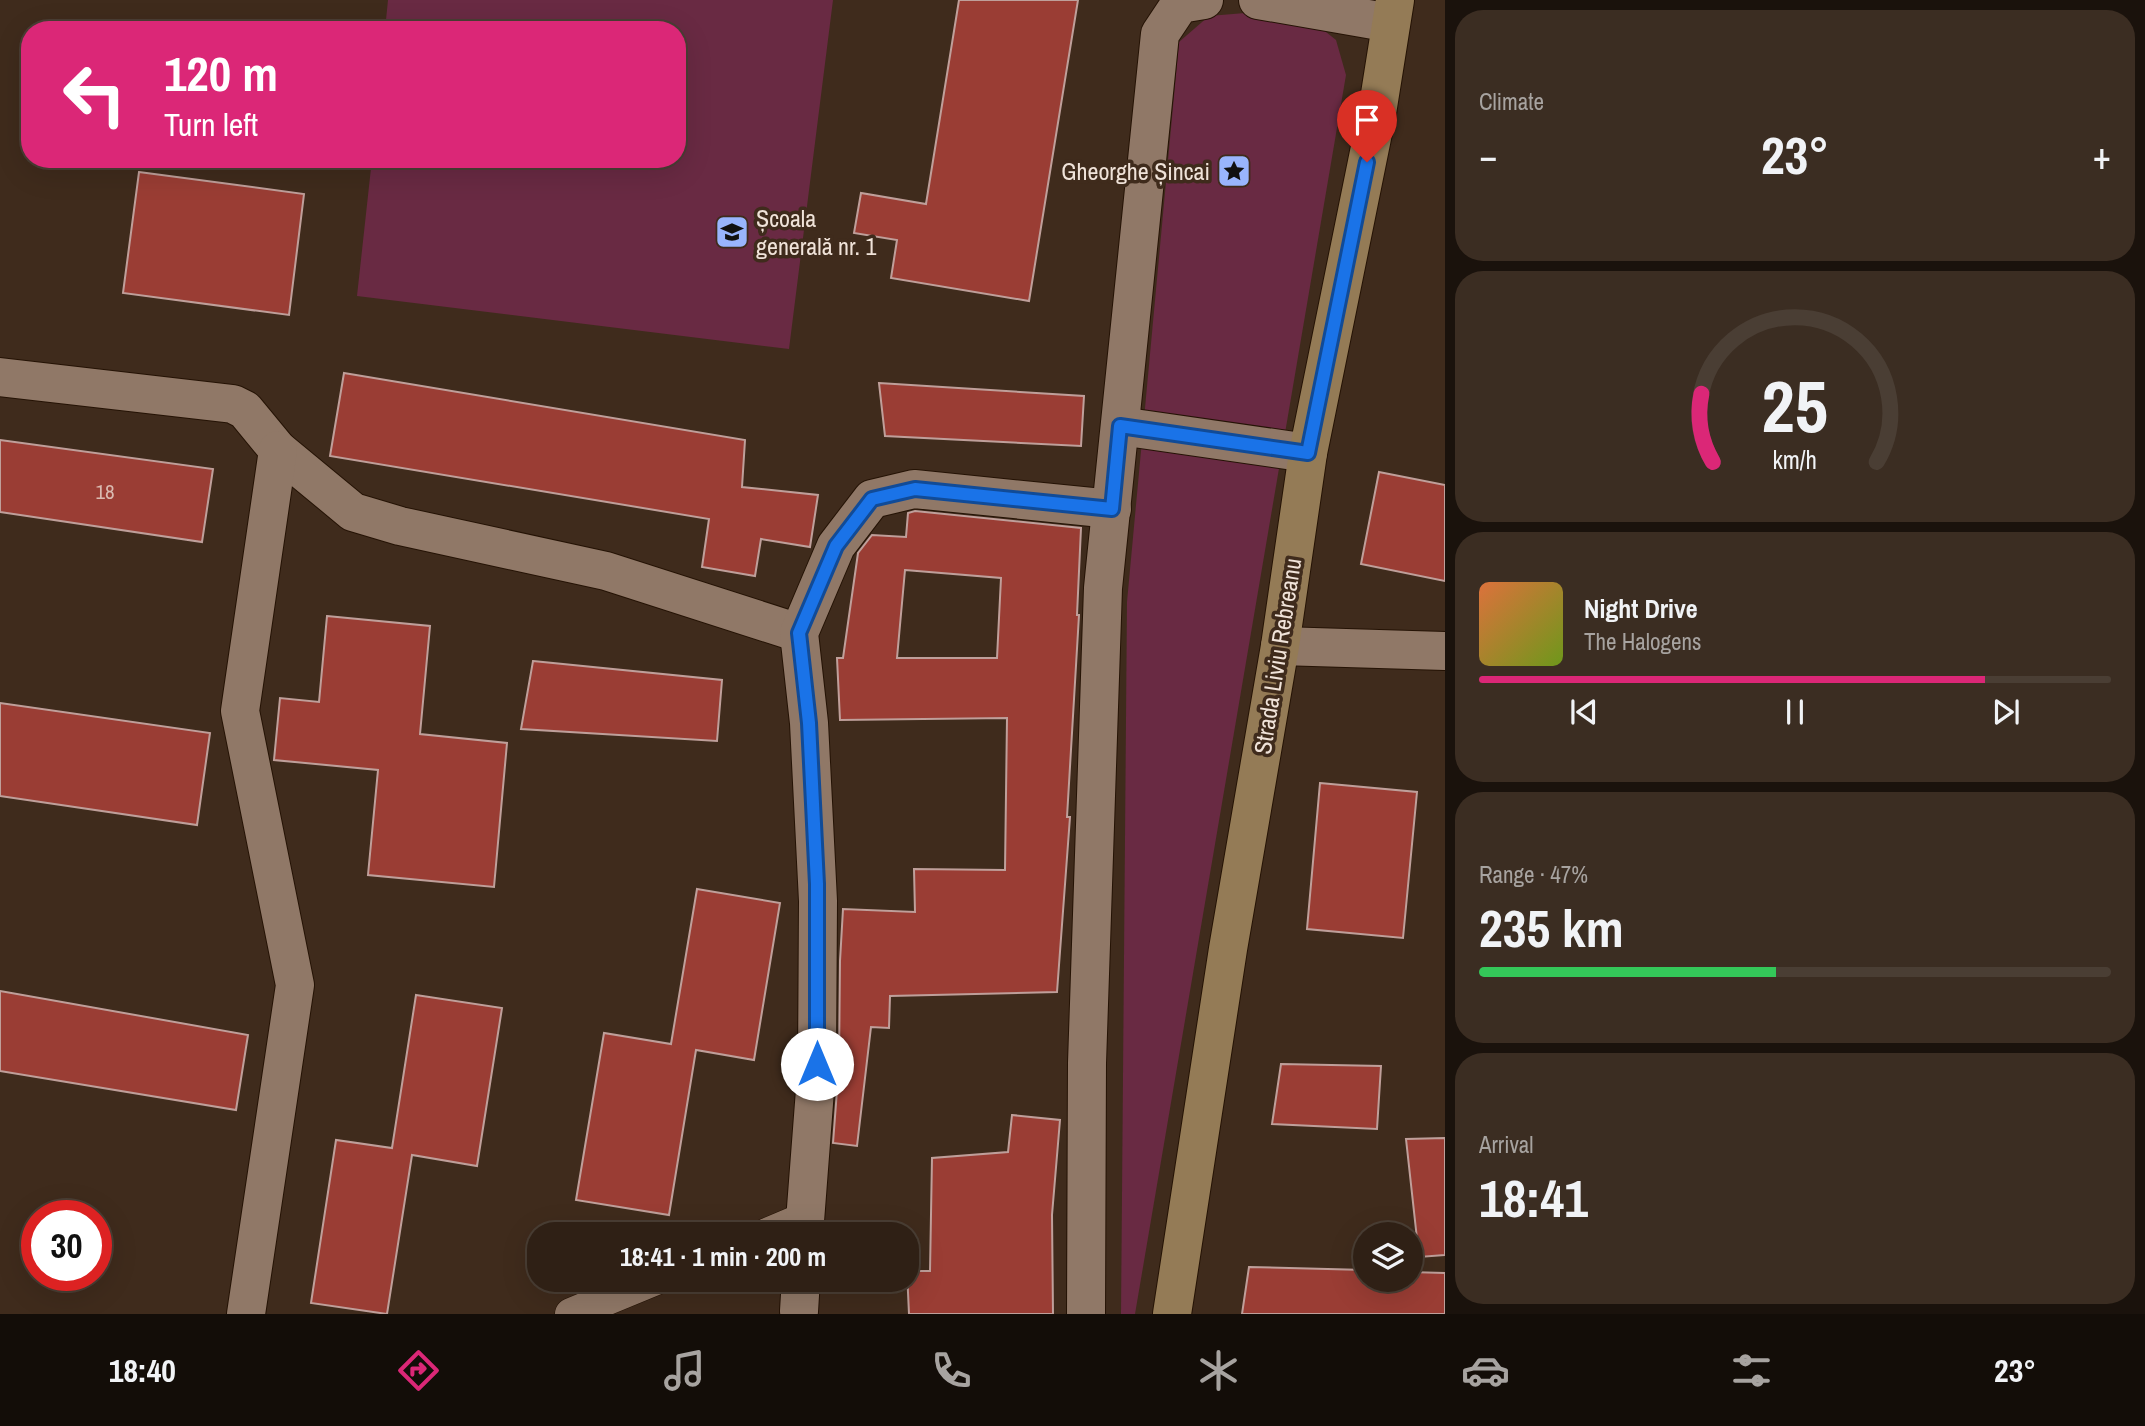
<!DOCTYPE html>
<html lang="en">
<head>
<meta charset="utf-8">
<style>
  :root { --surface:#2f2015; --page:#3b2d22; --text:#f1f3f6; --muted:#a7a3a0; --line:#4a3e34; --accent:#db2777 }
  body { margin:0; font-family:"Archivo Narrow",sans-serif; background:var(--page); color:var(--text); height:100vh; display:flex; flex-direction:column; font-size:26px; white-space:nowrap }
  * { box-sizing:border-box; margin:0 }
  p { font-size:23px; color:var(--muted) }
  .icon { flex:none; width:38px; height:38px; fill:none; stroke:currentColor; stroke-width:2; stroke-linecap:round; stroke-linejoin:round }
  .map { position:relative; flex:1; overflow:hidden }
  .drawer { display:flex; flex-direction:column; gap:10px; padding:10px; background:#1a120c; width:700px }
  .drawer>* { flex:none }
  .hud { position:absolute; left:21px; top:21px; width:665px; height:147px; border-radius:28px; box-shadow:0 7px 28px #0002,0 0 0 2px var(--line); background:#db2777; color:#fff; overflow:hidden }
  .buttons { position:absolute; left:1353px; top:1222px; display:grid; gap:14px }
  .buttons a { display:grid; place-items:center; width:70px; height:70px; border-radius:50%; background:var(--surface); box-shadow:0 7px 28px #0002,0 0 0 2px var(--line); font-size:35px }
  .speed { position:absolute; left:21px; top:1200px; display:flex; gap:14px; font-size:35px; font-weight:700; text-align:center }
  .speed>* { display:grid; place-content:center; width:91px; height:91px; border-radius:50%; background:var(--surface); box-shadow:0 7px 28px #0002,0 0 0 2px var(--line); line-height:1 }
  .speed .limit { border:10px solid #d22; background:#fff; color:#111 }
  .pin { position:absolute; display:grid; place-items:center; width:60px; height:60px; color:#fff; margin:-72px -30px; border-radius:50% 50% 50% 0; rotate:-45deg; box-shadow:0 0 7px #0007 }
  .pin .icon { rotate:45deg }
  .me { position:absolute; width:77px; margin:-38px; rotate:0deg; stroke-linejoin:round; filter:drop-shadow(0 0 5px #0008) }
  .turn { display:flex; align-items:center; gap:24px; height:147px; padding:0 28px; font-size:32px }
  .turn .icon { width:91px; height:91px; stroke-width:2.5 }
  .turn b { display:block; font-size:49px; line-height:60px }
  .big { font-size:52px; font-weight:800; line-height:1.1 }
  .drawer .card { flex:1; display:flex; flex-direction:column; justify-content:center; gap:10px; min-width:0; padding:0 24px; border-radius:28px; background:var(--page) }
  .drawer .dial { align-items:center; gap:0 }
  .dial svg { height:182px; overflow:visible; fill:none; stroke:var(--line); stroke-width:7; stroke-linecap:round; text-anchor:middle }
  .dial text { fill:var(--text); stroke:none }
  .song { display:flex; align-items:center; gap:21px }
  .cover { width:84px; height:84px; border-radius:10px; background:linear-gradient(135deg,hsl(20 70% 55%),hsl(80 70% 35%)) }
  .played { height:7px; border-radius:4px; background:linear-gradient(90deg,var(--accent) 80%,var(--line) 80%) }
  .keys { display:flex; justify-content:space-around; direction:ltr }
  .heat { display:flex; justify-content:space-between; align-items:center; font-size:38px; direction:ltr }
  .charge { height:10px; border-radius:5px; background:linear-gradient(90deg,#34c759 47%,var(--line) 0) }
  .trip { position:absolute; left:527px; top:1222px; width:392px; height:70px; border-radius:28px; background:var(--surface); box-shadow:0 7px 28px #0002,0 0 0 2px var(--line); font-weight:800; line-height:70px; text-align:center }
  .dock { display:flex; height:112px; justify-content:space-around; align-items:center; background:#130d08; color:var(--muted) }
  .dock .icon { width:49px; height:49px }
  .dock .active { color:var(--accent) }
  .dock b { font-size:32px; color:var(--text) }
  main { display:flex; flex:1; min-height:0 }
  .map>svg:first-child { display:block }
  .green { fill:#692a43 }
  .building { fill:#9a3d34; stroke:#bf9f9a; stroke-width:2; fill-rule:evenodd }
  .lines { fill:none; stroke-linecap:round; stroke-linejoin:round }
  .pedestrian-casing { stroke:#251305; stroke-width:33 }
  .minor-casing { stroke:#251305; stroke-width:40 }
  .secondary-casing { stroke:#251305; stroke-width:40 }
  .pedestrian { stroke:#907867; stroke-width:32 }
  .minor { stroke:#907867; stroke-width:38 }
  .secondary { stroke:#947b56; stroke-width:38 }
  .route-casing { stroke:#114b97; stroke-width:18 }
  .route { stroke:#1a73e8; stroke-width:12 }
  .labels { text-anchor:middle; dominant-baseline:central; stroke-width:7; stroke-linejoin:round; paint-order:stroke }
  .number-label { font-size:21px; fill:#dabab0 }
  .poi-label { font-size:24px; fill:#f0e3d9; stroke:#3f2b1c; text-anchor:end }
  .street-label { font-size:24px; fill:#f0e3d9; stroke:#3f2b1c }
</style>
</head>
<body>
<main>
<div class="map">
<svg width="1445" height="1314" viewBox="0 0 1445 1314">
  <rect width="100%" height="100%" fill="#3f2b1c"/>
  <g class="green">
    <polygon points="388,0 833,0 789,349 357,296 372,159 677,159 677,30 385,30"/>
    <polygon points="1269,11 1321,28 1336,40 1346,75 1135,1314 1121,1314 1127,602 1179,42 1209,16"/>
  </g>
  <g class="building">
    <polygon points="959,0 1078,0 1029,301 891,278 897,240 854,233 861,193 926,204"/>
    <polygon points="139,172 304,194 289,315 123,293"/>
    <polygon points="344,373 745,440 742,487 818,495 810,547 761,539 755,576 702,567 709,519 330,456"/>
    <polygon points="879,383 1084,396 1081,446 885,436"/>
    <polygon points="0,440 213,469 202,542 0,512"/>
    <polygon points="1379,472 1445,485 1445,581 1361,564"/>
    <path d="M915,511l166,17 -4,87h2l-12,202h3l-13,175 -167,4 -1,32 -18,-1 -14,119 -24,-3 6,-79 1,-103 3,-52 72,3 -1,-43 91,1 2,-152 -167,2 -3,-62h6l15,-105 14,-18 34,2 2,-24zM905,570l96,8 -4,80h-100z"/>
    <polygon points="327,616 430,626 420,734 507,743 494,887 368,875 378,770 274,760 280,698 319,702"/>
    <polygon points="533,661 722,680 717,741 521,729"/>
    <polygon points="0,703 210,733 197,825 0,796"/>
    <polygon points="1320,783 1417,792 1403,938 1307,929"/>
    <polygon points="697,889 780,903 754,1060 696,1050 669,1215 576,1200 604,1033 671,1044"/>
    <polygon points="0,991 248,1035 236,1110 0,1071"/>
    <polygon points="416,995 502,1008 477,1166 412,1155 387,1314 311,1303 336,1140 392,1148"/>
    <polygon points="1281,1064 1381,1066 1377,1129 1272,1124"/>
    <polygon points="1012,1115 1060,1120 1052,1215 1053,1314 909,1314 907,1271 930,1271 932,1158 1008,1152"/>
    <polygon points="1445,1138 1445,1255 1419,1257 1406,1139"/>
    <polygon points="1249,1267 1365,1270 1365,1279 1410,1279 1410,1272 1445,1273 1445,1314 1242,1314"/>
  </g>
  <g class="lines">
    <defs>
      <g id="pedestrian">
        <polyline points="767,1234 805,1218"/>
        <polyline points="571,1314 656,1279"/>
      </g>
      <g id="minor">
        <polyline points="1258,0 1391,23"/>
        <polyline points="0,377 233,404 245,410 278,450 353,512 400,526 606,571 799,633"/>
        <polyline points="1120,426 1308,453"/>
        <polyline points="1280,646 1445,651"/>
        <polyline points="804,1234 817,1064 818,901 809,723 799,633 836,546 872,499 914,489 1112,509"/>
        <polyline points="799,1311 801,1279"/>
        <polyline points="246,1314 295,985 240,711 278,450"/>
        <polyline points="1086,1314 1087,1063 1103,588 1160,34 1180,4 1204,0"/>
      </g>
      <polyline id="secondary" points="1172,1314 1228,949 1280,646 1308,453 1377,113 1395,0"/>
    </defs>
    <use href="#pedestrian" class="pedestrian-casing"/>
    <use href="#minor" class="minor-casing"/>
    <use href="#secondary" class="secondary-casing"/>
    <use href="#pedestrian" class="pedestrian"/>
    <use href="#minor" class="minor"/>
    <use href="#secondary" class="secondary"/>
  </g>
  <g class="lines">
    <defs>
      <polyline id="route" points="817,1064 817,884 809,723 799,633 836,546 872,499 915,489 1112,509 1120,426 1308,453 1367,162"/>
    </defs>
    <use href="#route" class="route-casing"/>
    <use href="#route" class="route"/>
  </g>
  <defs>
    <symbol id="sight-square" viewBox="-11 -11 22 22"><rect x="-9" y="-9" width="18" height="18" rx="4" fill="#99b5fd" stroke="#3f2b1c"/><path d="M0-6L1.8-2.2L6-1.7L2.9 1.2L3.7 5.4L0 3.3L-3.7 5.4L-2.9 1.2L-6-1.7L-1.8-2.2Z" fill="#111"/></symbol>
    <symbol id="school-square" viewBox="-11 -11 22 22"><rect x="-9" y="-9" width="18" height="18" rx="4" fill="#99b5fd" stroke="#3f2b1c"/><path d="M0-5L7-2L0 1L-7-2ZM-4 1L0 2.5L4 1V4Q0 6-4 4Z" fill="#111"/></symbol>
  </defs>
  <g fill-rule="evenodd">
    <use href="#sight-square" x="1215" y="152" width="38" height="38"/>
    <use href="#school-square" x="713" y="213" width="38" height="38"/>
  </g>
  <g class="labels">
    <g class="number-label">
      <text x="105" y="491">18</text>
    </g>
    <g class="poi-label">
      <text x="1210" y="171">Gheorghe Șincai</text>
      <text x="756" y="218" text-anchor="start">Școala<tspan x="756" dy="28">generală nr. 1</tspan></text>
    </g>
    <g class="street-label">
      <text transform="translate(1277 656) rotate(-81)">Strada Liviu Rebreanu</text>
    </g>
  </g>
</svg>
<div class="buttons">
<a><svg class="icon" aria-label="layers" viewBox="0 0 24 24"><path d="M12 4l9 5-9 5-9-5zM3 14l9 5 9-5"/></svg></a>
</div>
<div class="speed"><div class="limit">30</div></div>
<div class="pin" style="left:1367px;top:162px;background:#d93025"><svg class="icon" aria-label="arrive" viewBox="0 0 24 24"><path d="M6 21V4h12l-3 4 3 4H6"/></svg></div>
<svg class="me" style="left:817px;top:1064px" viewBox="-20 -20 40 40"><circle r="19" fill="#fff"/><path d="M0-13L10 11 0 6-10 11z" fill="#1a73e8"/></svg>
<div class="trip">18:41 · 1 min · 200 m</div>
<div class="hud">
<div class="turn"><svg class="icon" aria-label="left" viewBox="0 0 24 24"><path d="M17 20v-9H6M10 6l-5 5 5 5"/></svg><div><b>120 m</b>Turn left</div></div>
</div>
</div>
<section class="drawer">
<div class="card"><p>Climate</p>
<div class="heat"><a>−</a><b class="big">23°</b><a>+</a></div>
</div>
<div class="card dial"><svg viewBox="0 0 100 80">
<path d="M14 69A42 42 0 1 1 86 69"/>
<path d="M14 69A42 42 0 0 1 9 39" stroke="#db2777"/>
<text x="50" y="56" font-size="32" font-weight="700">25</text>
<text x="50" y="72" font-size="11">km/h</text>
</svg></div>
<div class="card">
<div class="song"><i class="cover"></i><div><b>Night Drive</b><p>The Halogens</p></div></div>
<div class="played"></div>
<div class="keys"><svg class="icon" aria-label="previous" viewBox="0 0 24 24"><path d="M18 5L8 12l10 7zM5 5v14"/></svg><svg class="icon" aria-label="pause" viewBox="0 0 24 24"><path d="M8 5v14M16 5v14"/></svg><svg class="icon" aria-label="next" viewBox="0 0 24 24"><path d="M6 5l10 7-10 7zM19 5v14"/></svg></div>
</div>
<div class="card"><p>Range · 47%</p><b class="big">235 km</b><div class="charge"></div></div>
<div class="card"><p>Arrival</p><b class="big">18:41</b></div>
</section>
</main>
<nav class="dock">
<b>18:40</b>
<svg class="icon active" aria-label="directions" viewBox="0 0 24 24"><path d="M12 3l9 9-9 9-9-9zM9 14v-3h6M13 9l2 2-2 2"/></svg>
<svg class="icon" aria-label="music" viewBox="0 0 24 24"><path d="M9 18V5l10-2v13"/><circle cx="6" cy="18" r="3"/><circle cx="16" cy="16" r="3"/></svg>
<svg class="icon" aria-label="phone" viewBox="0 0 24 24"><path d="M5 4h4l2 5-3 2q2 4 5 5l2-3 5 2v4C11 20 4 13 5 4z"/></svg>
<svg class="icon" aria-label="climate" viewBox="0 0 24 24"><path d="M12 3v18M4 7l16 10M4 17L20 7"/></svg>
<svg class="icon" aria-label="car" viewBox="0 0 24 24"><path d="M5 17H2v-5l4-1 3-4h7l3 4 3 1v5h-3M9 17h6M6 11h13"/><circle cx="7" cy="17" r="2"/><circle cx="17" cy="17" r="2"/></svg>
<svg class="icon" aria-label="filters" viewBox="0 0 24 24"><path d="M4 7h16M4 17h16"/><circle cx="9" cy="7" r="2"/><circle cx="15" cy="17" r="2"/></svg>
<b>23°</b>
</nav>
</body>
</html>
